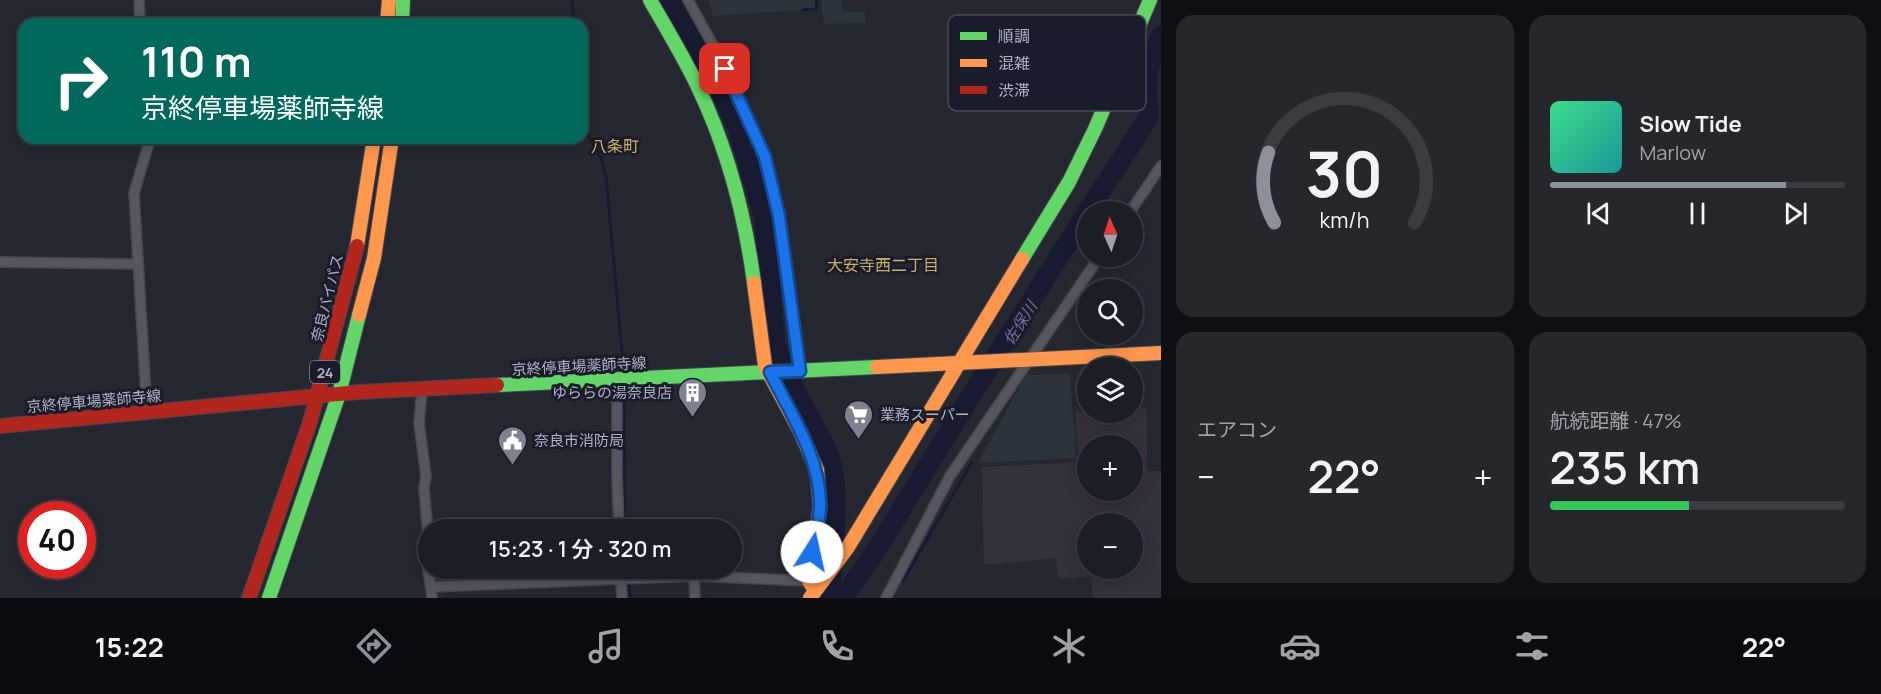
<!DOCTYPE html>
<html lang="ja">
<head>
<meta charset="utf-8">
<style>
  :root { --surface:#1c1e25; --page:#25272d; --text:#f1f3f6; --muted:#a0a2a7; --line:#3a3c42; --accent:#8c9099 }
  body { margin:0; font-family:Manrope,"Noto Sans JP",sans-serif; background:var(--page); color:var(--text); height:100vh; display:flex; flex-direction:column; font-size:22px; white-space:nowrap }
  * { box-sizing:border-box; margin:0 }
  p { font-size:20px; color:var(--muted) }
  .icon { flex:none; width:33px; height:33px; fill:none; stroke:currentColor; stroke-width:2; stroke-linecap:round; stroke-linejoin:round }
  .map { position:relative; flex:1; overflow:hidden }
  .details { display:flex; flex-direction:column; gap:15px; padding:15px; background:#0f1014; width:720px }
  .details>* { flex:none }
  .hud { position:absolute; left:18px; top:18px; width:570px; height:126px; border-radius:18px; box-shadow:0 3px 15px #0003,0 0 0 2px var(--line); background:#00695c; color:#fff; overflow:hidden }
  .needle { width:39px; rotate:357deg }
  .controls { position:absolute; left:1077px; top:201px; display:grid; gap:12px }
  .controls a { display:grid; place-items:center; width:66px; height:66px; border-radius:50%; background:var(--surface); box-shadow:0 3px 15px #0003,0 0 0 2px var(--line); font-size:30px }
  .speed { position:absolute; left:18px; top:501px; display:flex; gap:12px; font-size:30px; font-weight:700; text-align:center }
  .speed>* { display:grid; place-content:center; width:78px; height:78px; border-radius:50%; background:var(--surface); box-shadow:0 3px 15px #0003,0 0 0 2px var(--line); line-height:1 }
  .speed .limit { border:9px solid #d22; background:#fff; color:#111 }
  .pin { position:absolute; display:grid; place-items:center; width:51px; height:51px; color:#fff; margin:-26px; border-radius:12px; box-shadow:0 3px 9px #0006 }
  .me { position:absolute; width:66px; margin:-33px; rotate:10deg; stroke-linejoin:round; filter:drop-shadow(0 0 4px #0008) }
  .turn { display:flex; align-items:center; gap:21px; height:126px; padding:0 24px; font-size:27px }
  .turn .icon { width:78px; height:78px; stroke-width:2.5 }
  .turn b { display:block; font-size:42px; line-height:51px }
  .big { font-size:45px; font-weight:600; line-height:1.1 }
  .details .widget { flex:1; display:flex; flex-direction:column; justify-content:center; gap:9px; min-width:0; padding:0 21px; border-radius:18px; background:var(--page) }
  .details .dial { align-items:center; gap:0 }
  .dial svg { height:156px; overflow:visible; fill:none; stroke:var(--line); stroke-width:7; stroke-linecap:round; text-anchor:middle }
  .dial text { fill:var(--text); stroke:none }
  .song { display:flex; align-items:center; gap:18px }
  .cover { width:72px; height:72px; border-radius:9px; background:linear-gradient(135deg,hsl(150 70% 55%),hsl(180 70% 35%)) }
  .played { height:6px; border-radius:3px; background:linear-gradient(90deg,var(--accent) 80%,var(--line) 80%) }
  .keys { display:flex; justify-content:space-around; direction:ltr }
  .heat { display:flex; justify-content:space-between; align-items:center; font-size:33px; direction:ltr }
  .charge { height:9px; border-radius:4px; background:linear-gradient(90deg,#34c759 47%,var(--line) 0) }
  .details .tiles { flex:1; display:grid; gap:15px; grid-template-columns:repeat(2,1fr) }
  .trip { position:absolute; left:418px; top:519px; width:324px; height:60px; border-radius:30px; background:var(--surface); box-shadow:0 3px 15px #0003,0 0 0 2px var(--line); font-weight:600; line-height:60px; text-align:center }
  .tab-bar { display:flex; height:96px; justify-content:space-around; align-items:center; background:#0b0c0f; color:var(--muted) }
  .tab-bar .icon { width:42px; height:42px }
  .tab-bar .selected { color:var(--accent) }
  .tab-bar b { font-size:27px; color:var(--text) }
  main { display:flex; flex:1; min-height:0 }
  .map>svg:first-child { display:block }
  .medical { fill:#35313d; fill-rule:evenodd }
  .green { fill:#2c353e }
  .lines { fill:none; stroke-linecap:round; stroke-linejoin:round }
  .stream { stroke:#181a32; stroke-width:3 }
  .river { stroke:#181a32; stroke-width:20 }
  .street-casing { stroke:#44454e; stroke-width:12 }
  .fast-casing { stroke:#44454e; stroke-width:16 }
  .slow-casing { stroke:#44454e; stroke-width:16 }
  .jam-casing { stroke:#44454e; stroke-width:16 }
  .street { stroke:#56565f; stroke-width:9 }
  .fast { stroke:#63d668; stroke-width:14 }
  .slow { stroke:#ff974d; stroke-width:14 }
  .jam { stroke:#b3261e; stroke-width:14 }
  .route-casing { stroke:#114b97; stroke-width:15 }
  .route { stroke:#1a73e8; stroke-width:10 }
  .labels { text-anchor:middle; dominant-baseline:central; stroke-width:6; stroke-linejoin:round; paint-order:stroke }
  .shield { fill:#1b1c2b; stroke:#838495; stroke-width:1.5 }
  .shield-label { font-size:14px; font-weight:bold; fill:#b0b1c3 }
  .street-label { font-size:15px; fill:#b0b1c3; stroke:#1b1c2b }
  .poi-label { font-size:15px; fill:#b0b1c3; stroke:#1b1c2b; text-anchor:start }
  .neighbourhood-label { font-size:16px; fill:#c8b166; stroke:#1b1c2b }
  .water-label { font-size:16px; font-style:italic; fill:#6c719f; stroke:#1b1c2b }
  .key { fill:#1b1c2b; stroke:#484959; stroke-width:1.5 }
  .key-label { font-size:16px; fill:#b0b1c3 }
</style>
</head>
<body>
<main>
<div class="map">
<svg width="1161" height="598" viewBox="0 0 1161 598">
  <rect width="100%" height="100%" fill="#262831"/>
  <path class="medical" d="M1133,407h13l2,64h13v127h-68l-2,-21 -33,1 -2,-20 -72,7 -2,-98 97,-5 -4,-51 57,1zM1088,446h44v44h-44zM1088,524h44v44h-44z"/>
  <g class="green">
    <polygon points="708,0 816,0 817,9 713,16"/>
    <polygon points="821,0 841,0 843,12 865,12 865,23 824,24"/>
    <polygon points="1070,374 1076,458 978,463 1026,375"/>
  </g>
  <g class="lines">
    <g class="stream">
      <polyline points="572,0 574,24"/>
      <polyline points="803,10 817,9 816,0"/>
      <polyline points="582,100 586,132 601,158 606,176 624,374"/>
      <polyline points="624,384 625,530"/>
      <polyline points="628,568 630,598"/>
      <polyline points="903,581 972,462"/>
    </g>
    <g class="river">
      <path d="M669,0l46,80 23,49 26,88 11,124c11,41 36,74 53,112 15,35 4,105 2,145"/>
      <polyline points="842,598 874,554 982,378 1086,214 1149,117 1147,91 1148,71 1161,35"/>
    </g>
    <defs>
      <g id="street">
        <polyline points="139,0 140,24"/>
        <polyline points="688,0 718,54 765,157 779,216 800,371"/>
        <polyline points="1130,212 1161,166"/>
        <polyline points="0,262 138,264"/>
        <polyline points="617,380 617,475 619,530"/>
        <polyline points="422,390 419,423 426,476 424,488 429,547"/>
        <polyline points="147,413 134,193 148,146 148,138"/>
        <polyline points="429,549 428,568 432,598"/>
        <polyline points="620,568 622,598"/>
        <polyline points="694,576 695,598"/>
        <polyline points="431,587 694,576 809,581"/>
        <polyline points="886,598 950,476 1100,256"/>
      </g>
      <g id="fast">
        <path d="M650,0c16,28 33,56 47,85 30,62 48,130 57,198"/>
        <polyline points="402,24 403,0"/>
        <polyline points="1022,259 1069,182 1095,129 1150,0"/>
        <polyline points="497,385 877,367"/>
        <polyline points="269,598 339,394 359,315"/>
      </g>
      <g id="slow">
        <polyline points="387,24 389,0"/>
        <polyline points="357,246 374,138"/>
        <polyline points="754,283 765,366 800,431 817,470 820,507 809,581 815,590"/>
        <polyline points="359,315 374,258 392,138"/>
        <polyline points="877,367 1161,353"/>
        <polyline points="810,598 848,547 1022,259"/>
      </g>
      <g id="jam">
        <polyline points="0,426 359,392 497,385"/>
        <polyline points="249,598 310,422 357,246"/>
      </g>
    </defs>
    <use href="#street" class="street-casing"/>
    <use href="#fast" class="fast-casing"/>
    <use href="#slow" class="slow-casing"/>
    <use href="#jam" class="jam-casing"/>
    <use href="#street" class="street"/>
    <use href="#fast" class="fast"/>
    <use href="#slow" class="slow"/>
    <use href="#jam" class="jam"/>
  </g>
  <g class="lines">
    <defs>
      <path id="route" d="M725,69l40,88 14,59 21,155 -30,1c21,42 51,86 50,134 0,15 -5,31 -8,46"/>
    </defs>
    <use href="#route" class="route-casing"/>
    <use href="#route" class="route"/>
  </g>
  <defs>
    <symbol id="building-pin" viewBox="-11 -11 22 30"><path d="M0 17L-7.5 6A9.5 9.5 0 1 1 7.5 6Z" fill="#808190" stroke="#1b1c2b"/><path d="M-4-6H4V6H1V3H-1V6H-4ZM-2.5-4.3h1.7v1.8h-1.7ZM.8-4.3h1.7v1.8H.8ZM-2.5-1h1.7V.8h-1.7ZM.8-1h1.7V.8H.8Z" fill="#fff"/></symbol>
    <symbol id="supermarket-pin" viewBox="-11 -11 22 30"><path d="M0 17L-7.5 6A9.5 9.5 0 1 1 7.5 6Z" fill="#808190" stroke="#1b1c2b"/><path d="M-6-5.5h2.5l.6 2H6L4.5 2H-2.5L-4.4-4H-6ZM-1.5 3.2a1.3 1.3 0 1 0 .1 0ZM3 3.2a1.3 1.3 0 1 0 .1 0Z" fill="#fff"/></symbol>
    <symbol id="civic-pin" viewBox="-11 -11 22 30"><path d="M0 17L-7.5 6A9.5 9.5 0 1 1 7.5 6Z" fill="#808190" stroke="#1b1c2b"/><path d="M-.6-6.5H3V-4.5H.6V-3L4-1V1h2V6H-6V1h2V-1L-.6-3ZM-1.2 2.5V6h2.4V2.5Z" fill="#fff"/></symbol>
  </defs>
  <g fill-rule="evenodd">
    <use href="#building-pin" x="676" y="376" width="33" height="45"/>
    <use href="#supermarket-pin" x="842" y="398" width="33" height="45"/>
    <use href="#civic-pin" x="496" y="424" width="33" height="45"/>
  </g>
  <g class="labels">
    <rect class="shield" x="310" y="361" width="30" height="22" rx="4.5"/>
    <g class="shield-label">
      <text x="325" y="372">24</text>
    </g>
    <g class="street-label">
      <text transform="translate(327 298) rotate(-76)">奈良バイパス</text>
      <text transform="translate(579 366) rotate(-3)">京終停車場薬師寺線</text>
      <text transform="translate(94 401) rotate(-5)">京終停車場薬師寺線</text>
    </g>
    <g class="poi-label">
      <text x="672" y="392" text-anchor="end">ゆららの湯奈良店</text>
      <text x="880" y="414">業務スーパー</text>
      <text x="534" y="440">奈良市消防局</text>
    </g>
    <g class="neighbourhood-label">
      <text x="615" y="146">八条町</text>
      <text x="883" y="265">大安寺西二丁目</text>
    </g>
    <g class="water-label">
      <text transform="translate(1020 323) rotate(-58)">佐保川</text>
    </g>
  </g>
  <rect x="948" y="15" width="198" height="96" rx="9" class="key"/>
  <rect x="960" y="32" width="27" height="8" fill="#63d668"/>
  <rect x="960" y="59" width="27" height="8" fill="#ff974d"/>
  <rect x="960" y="86" width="27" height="8" fill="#b3261e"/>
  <g class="key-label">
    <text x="998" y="42">順調</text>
    <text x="998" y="69">混雑</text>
    <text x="998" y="96">渋滞</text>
  </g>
</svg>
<div class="controls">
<a><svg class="needle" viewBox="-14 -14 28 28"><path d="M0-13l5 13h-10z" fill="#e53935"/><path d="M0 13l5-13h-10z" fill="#a0a2a7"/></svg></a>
<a><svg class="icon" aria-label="search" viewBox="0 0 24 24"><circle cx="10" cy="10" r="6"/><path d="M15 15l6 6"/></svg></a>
<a><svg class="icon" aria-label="layers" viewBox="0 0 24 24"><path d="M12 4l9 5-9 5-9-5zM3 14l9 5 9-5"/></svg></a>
<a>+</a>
<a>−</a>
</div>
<div class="speed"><div class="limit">40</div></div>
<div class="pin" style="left:725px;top:69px;background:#d93025"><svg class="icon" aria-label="arrive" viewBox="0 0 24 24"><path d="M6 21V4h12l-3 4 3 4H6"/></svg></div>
<svg class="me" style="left:812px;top:552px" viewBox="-20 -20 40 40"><circle r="19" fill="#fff"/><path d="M0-13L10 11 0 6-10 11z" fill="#1a73e8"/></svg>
<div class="trip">15:23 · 1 分 · 320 m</div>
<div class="hud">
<div class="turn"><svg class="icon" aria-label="right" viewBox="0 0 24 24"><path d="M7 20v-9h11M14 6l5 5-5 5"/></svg><div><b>110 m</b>京終停車場薬師寺線</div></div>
</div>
</div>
<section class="details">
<div class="tiles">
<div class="widget dial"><svg viewBox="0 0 100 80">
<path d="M14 69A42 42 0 1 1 86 69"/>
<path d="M14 69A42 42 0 0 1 11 33" stroke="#8c9099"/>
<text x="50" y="56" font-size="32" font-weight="700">30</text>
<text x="50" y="72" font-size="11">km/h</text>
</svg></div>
<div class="widget">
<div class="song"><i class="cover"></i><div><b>Slow Tide</b><p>Marlow</p></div></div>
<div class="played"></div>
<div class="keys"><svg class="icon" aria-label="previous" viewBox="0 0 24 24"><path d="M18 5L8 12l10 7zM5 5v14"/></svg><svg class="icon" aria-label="pause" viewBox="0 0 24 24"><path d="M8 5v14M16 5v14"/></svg><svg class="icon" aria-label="next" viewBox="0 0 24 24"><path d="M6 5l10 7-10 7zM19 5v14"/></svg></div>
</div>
<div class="widget"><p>エアコン</p>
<div class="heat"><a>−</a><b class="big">22°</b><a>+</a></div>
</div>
<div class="widget"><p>航続距離 · 47%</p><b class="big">235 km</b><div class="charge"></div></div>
</div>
</section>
</main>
<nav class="tab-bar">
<b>15:22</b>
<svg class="icon selected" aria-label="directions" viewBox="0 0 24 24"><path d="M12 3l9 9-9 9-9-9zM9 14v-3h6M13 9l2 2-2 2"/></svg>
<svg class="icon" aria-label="music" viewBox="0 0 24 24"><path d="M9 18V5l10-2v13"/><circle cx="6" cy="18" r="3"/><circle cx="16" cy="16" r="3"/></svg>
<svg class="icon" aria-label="phone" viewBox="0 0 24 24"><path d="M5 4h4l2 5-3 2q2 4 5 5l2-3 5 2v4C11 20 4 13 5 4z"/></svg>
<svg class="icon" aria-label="climate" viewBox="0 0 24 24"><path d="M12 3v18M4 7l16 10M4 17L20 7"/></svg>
<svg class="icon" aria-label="car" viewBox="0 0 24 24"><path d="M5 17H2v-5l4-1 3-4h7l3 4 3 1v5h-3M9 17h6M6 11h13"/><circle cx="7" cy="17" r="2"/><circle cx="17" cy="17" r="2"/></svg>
<svg class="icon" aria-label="filters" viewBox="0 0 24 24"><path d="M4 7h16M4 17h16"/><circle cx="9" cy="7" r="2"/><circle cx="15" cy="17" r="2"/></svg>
<b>22°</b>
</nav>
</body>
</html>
